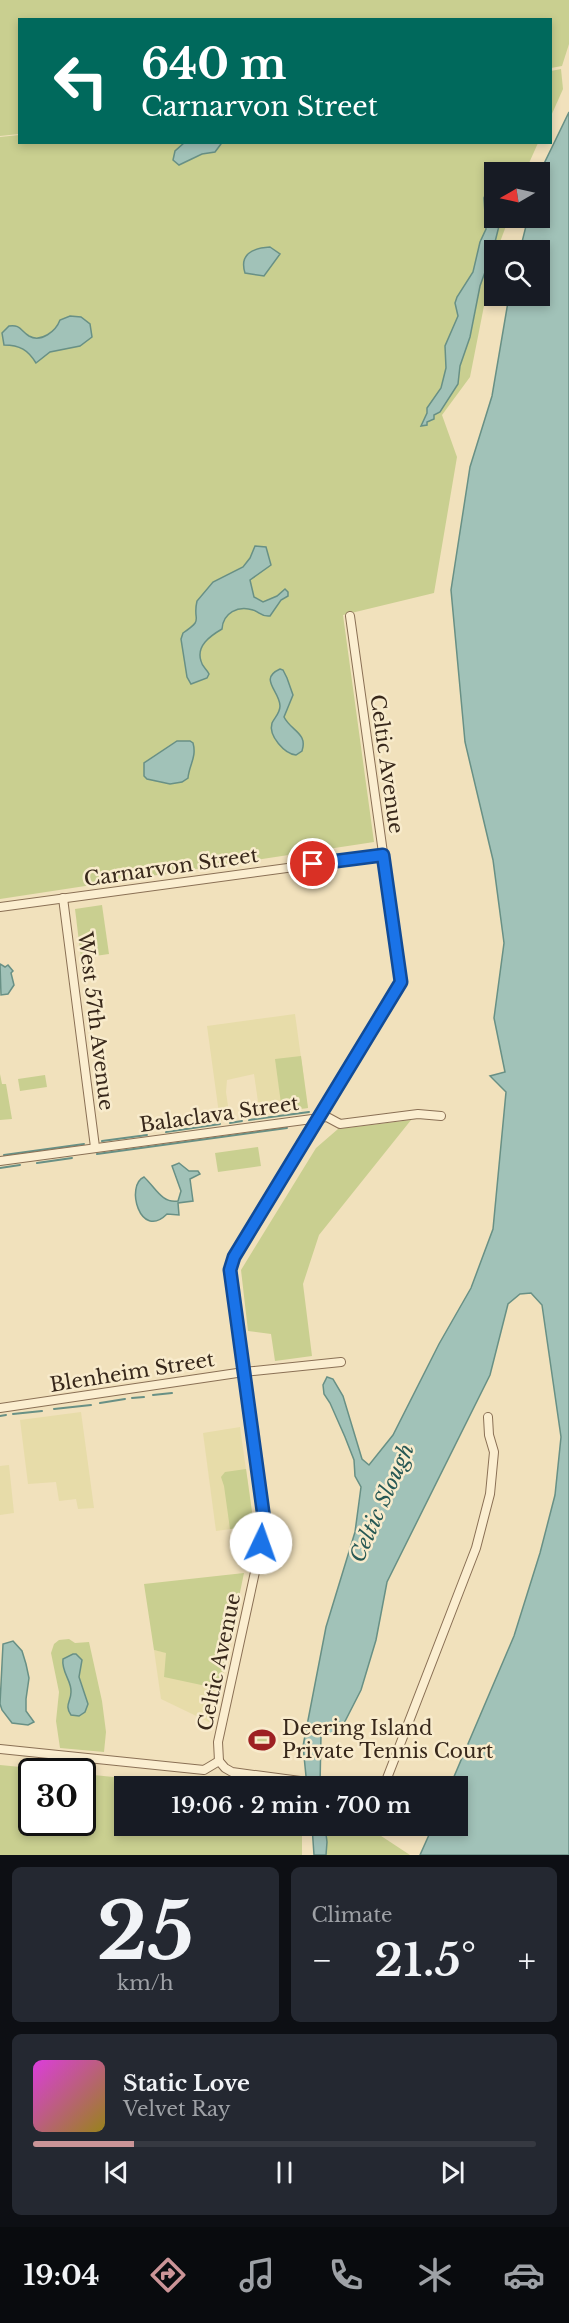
<!DOCTYPE html>
<html lang="en">
<head>
<meta charset="utf-8">
<style>
  :root { --surface:#171b24; --page:#242831; --text:#f1f3f6; --muted:#9ea1a6; --line:#363941; --accent:#cb9497 }
  body { margin:0; font-family:"Libre Baskerville",serif; background:var(--page); color:var(--text); height:100vh; display:flex; flex-direction:column; font-size:22px; white-space:nowrap }
  * { box-sizing:border-box; margin:0 }
  p { font-size:20px; color:var(--muted) }
  .icon { flex:none; width:33px; height:33px; fill:none; stroke:currentColor; stroke-width:2; stroke-linecap:round; stroke-linejoin:round }
  .map { position:relative; height:1855px; overflow:hidden }
  .side { display:flex; flex-direction:column; gap:12px; padding:12px; background:#0d0f14; flex:1 }
  .side>* { flex:none }
  .top-card { position:absolute; left:18px; top:18px; width:534px; height:126px; border-radius:0px; box-shadow:0 3px 9px #0003; background:#00695c; color:#fff; overflow:hidden }
  .needle { width:39px; rotate:261deg }
  .fabs { position:absolute; left:484px; top:162px; display:grid; gap:12px }
  .fabs a { display:grid; place-items:center; width:66px; height:66px; border-radius:0px; background:var(--surface); box-shadow:0 3px 9px #0003; font-size:30px }
  .speed { position:absolute; left:18px; top:1758px; display:flex; gap:12px; font-size:30px; font-weight:700; text-align:center }
  .speed>* { display:grid; place-content:center; width:78px; height:78px; border-radius:50%; background:var(--surface); box-shadow:0 3px 9px #0003; line-height:1 }
  .speed .limit { border:3px solid #111; border-radius:9px; background:#fff; color:#111 }
  .pin { position:absolute; display:grid; place-items:center; width:51px; height:51px; color:#fff; margin:-26px; border:3px solid #fff; border-radius:50%; box-shadow:0 2px 6px #0007 }
  .me { position:absolute; width:66px; margin:-33px; rotate:3deg; stroke-linejoin:round; filter:drop-shadow(0 0 4px #0008) }
  .turn { display:flex; align-items:center; gap:21px; height:126px; padding:0 24px; font-size:27px }
  .turn .icon { width:78px; height:78px; stroke-width:2.5 }
  .turn b { display:block; font-size:42px; line-height:51px }
  .big { font-size:45px; font-weight:600; line-height:1.1 }
  .side .tile { flex:1; display:flex; flex-direction:column; justify-content:center; gap:9px; min-width:0; padding:0 21px; border-radius:9px; background:var(--page) }
  .side .dial { align-items:center; gap:0 }
  .dial b { font-size:78px; line-height:1 }
  .song { display:flex; align-items:center; gap:18px }
  .cover { width:72px; height:72px; border-radius:9px; background:linear-gradient(135deg,hsl(300 70% 55%),hsl(50 70% 35%)) }
  .played { height:6px; border-radius:3px; background:linear-gradient(90deg,var(--accent) 20%,var(--line) 20%) }
  .keys { display:flex; justify-content:space-around; direction:ltr }
  .heat { display:flex; justify-content:space-between; align-items:center; font-size:33px; direction:ltr }
  .side .tiles { flex:1; display:grid; gap:12px; grid-template-columns:1fr 1fr }
  .tile:last-child { grid-column:span 2 }
  .trip { position:absolute; left:114px; top:1776px; width:354px; height:60px; border-radius:0px; background:var(--surface); box-shadow:0 3px 9px #0003; font-weight:600; line-height:60px; text-align:center }
  .menu { display:flex; height:96px; justify-content:space-around; align-items:center; background:#090b0e; color:var(--muted) }
  .menu .icon { width:42px; height:42px }
  .menu .active { color:var(--accent) }
  .menu b { font-size:27px; color:var(--text) }
  .map>svg:first-child { display:block }
  .farmland { fill:#e7dca9 }
  .green { fill:#c9cf90 }
  .water { fill:#a1c2b8; stroke:#689085; stroke-width:1.5 }
  .lines { fill:none; stroke-linecap:round; stroke-linejoin:round }
  .stream { stroke:#689085; stroke-width:2 }
  .minor-casing { stroke:#8a7055; stroke-width:10 }
  .minor { stroke:#fbeed0; stroke-width:8 }
  .route-casing { stroke:#114b97; stroke-width:15 }
  .route { stroke:#1a73e8; stroke-width:10 }
  .labels { text-anchor:middle; dominant-baseline:central; stroke-width:5; stroke-linejoin:round; paint-order:stroke }
  .street-label { font-size:20px; fill:#38281b; stroke:#f8ebcc }
  .poi-label { font-size:20px; fill:#38281b; stroke:#f8ebcc; text-anchor:start }
  .water-label { font-size:21px; font-style:italic; fill:#285955; stroke:#f8ebcc }
</style>
</head>
<body>
<div class="map">
<svg width="569" height="1855" viewBox="0 0 569 1855">
  <rect width="100%" height="100%" fill="#f1e1bc"/>
  <g class="farmland">
    <polygon points="295,1014 308,1108 260,1116 254,1074 227,1080 226,1092 230,1120 220,1121 207,1026"/>
    <polygon points="81,1412 94,1508 78,1509 76,1499 59,1501 56,1482 28,1484 20,1420"/>
    <polygon points="240,1427 254,1526 216,1531 203,1433"/>
    <polygon points="9,1465 14,1513 0,1515 0,1466"/>
    <polygon points="154,1650 225,1665 213,1724 161,1699"/>
  </g>
  <g class="green">
    <polygon points="0,0 569,0 569,44 562,66 551,68 550,20 20,20 19,134 0,136"/>
    <polygon points="561,69 563,89 551,116 551,71"/>
    <polygon points="19,135 20,142 538,143 525,172 495,172 495,218 509,218 497,250 495,250 470,377 442,415 457,457 434,593 343,615 374,842 0,899 0,137"/>
    <polygon points="102,905 109,954 81,958 75,909"/>
    <polygon points="301,1056 308,1108 282,1111 275,1059"/>
    <polygon points="0,1074 2,1084 6,1084 12,1119 0,1120"/>
    <polygon points="45,1075 47,1087 20,1091 18,1079"/>
    <polygon points="411,1120 319,1235 303,1284 312,1356 275,1361 271,1334 248,1331 241,1270 316,1148 338,1129"/>
    <polygon points="258,1147 261,1166 218,1172 215,1153"/>
    <polygon points="246,1469 254,1526 230,1529 224,1486 221,1477 225,1472"/>
    <polygon points="244,1573 220,1689 164,1677 166,1653 154,1650 144,1584"/>
    <polygon points="69,1639 75,1643 89,1642 102,1701 106,1732 104,1752 60,1748 56,1721 59,1692 51,1653 54,1644 59,1640"/>
    <polygon points="249,1732 276,1736 275,1748 248,1745"/>
    <polygon points="0,1765 62,1771 32,1772 32,1822 82,1822 83,1774 206,1786 124,1786 124,1826 302,1826 302,1855 0,1855"/>
    <polygon points="319,1826 371,1826 372,1830 410,1855 320,1855"/>
  </g>
  <g class="water">
    <polygon points="569,112 569,1855 420,1855 433,1826 458,1826 458,1786 450,1786 514,1636 540,1553 555,1495 561,1437 542,1305 531,1293 520,1294 508,1304 490,1375 387,1582 376,1640 361,1690 338,1735 321,1735 320,1786 307,1786 303,1746 326,1627 355,1532 361,1487 355,1476 354,1460 345,1437 330,1403 324,1394 323,1385 327,1377 333,1379 343,1396 362,1459 369,1465 393,1435 439,1344 471,1288 493,1229 506,1092 490,1076 505,1072 494,1018 504,943 493,860 465,742 451,590 470,467 492,396 509,296 540,296 540,250 520,250 528,218 540,218 540,172"/>
    <polygon points="184,143 221,142 221,144 215,152 202,154 179,165 173,160 175,151"/>
    <polygon points="495,175 495,218 501,218 493,250 480,286 470,337 460,366 458,384 440,412 434,415 434,419 427,422 427,425 421,426 427,413 427,408 441,388 446,368 445,346 458,316 455,303 457,297 473,272 480,242 486,229 484,198 489,187 489,180"/>
    <path d="M270,247l10,7 -16,22 -19,-3c-6,-19 8,-25 25,-26z"/>
    <path d="M70,316l11,1 9,7 2,13 -12,9 -30,6 -14,11c-8,-13 -16,-18 -32,-18l-2,-12 7,-7c11,-2 12,5 20,10 12,7 27,-5 31,-16z"/>
    <path d="M255,546l11,1 5,18 -21,15 4,17 9,5 14,-6 8,-7 3,3v4l-7,4 -11,16c-9,1 -10,-4 -17,-6 -15,-5 -30,3 -31,19 -12,7 -26,17 -21,32 1,6 6,8 8,13l-2,4 -16,6 -4,-7 -6,-38 2,-6c22,-15 9,-11 14,-32l16,-19 30,-15 7,-9z"/>
    <path d="M280,669l3,1 4,8 6,17 -9,22c7,14 24,16 18,34l-6,4c-11,-1 -28,-19 -24,-32 3,-6 8,-10 8,-17 0,-15 -22,-27 0,-37z"/>
    <path d="M177,741h13l3,2c4,14 -4,22 -5,35l-6,4 -12,2 -23,-5 -3,-3v-13z"/>
    <polygon points="0,964 5,967 8,965 13,971 11,973 14,985 8,994 1,995"/>
    <path d="M179,1163l10,8h9l2,3 -10,5 3,22 -15,2 1,12 -12,-1c-27,27 -42,-29 -23,-37 11,10 18,27 34,24l3,-10 -9,-25z"/>
    <polygon points="13,1641 22,1651 26,1664 29,1678 26,1699 26,1711 34,1722 28,1725 12,1723 2,1710 0,1704 3,1644"/>
    <path d="M73,1654h3l6,6 -3,17 9,27 -3,8 -6,4 -8,-1c-7,-10 0,-13 0,-23 1,-11 -10,-20 -8,-33z"/>
    <polygon points="312,1826 325,1826 327,1842 326,1855 314,1855"/>
  </g>
  <g class="lines">
    <g class="stream">
      <polyline points="249,1120 309,1112"/>
      <polyline points="230,1123 242,1121"/>
      <polyline points="166,1132 220,1124"/>
      <polyline points="102,1141 147,1135"/>
      <polyline points="97,1154 287,1128"/>
      <polyline points="4,1155 84,1144"/>
      <polyline points="37,1163 72,1158"/>
      <polyline points="0,1168 20,1165"/>
      <polyline points="153,1395 172,1393"/>
      <polyline points="132,1398 144,1397"/>
      <polyline points="100,1403 125,1399"/>
      <polyline points="54,1409 91,1405"/>
      <polyline points="13,1414 42,1411"/>
      <polyline points="0,1416 6,1415"/>
    </g>
    <defs>
      <g id="minor">
        <polyline points="63,898 95,1147"/>
        <polyline points="0,907 383,855"/>
        <polyline points="0,1161 327,1117 340,1124 418,1114 441,1116"/>
        <polyline points="0,1408 244,1372 341,1362"/>
        <polyline points="0,1749 204,1770 219,1761 225,1768 232,1772 338,1786"/>
        <polyline points="219,1761 218,1742 265,1526 230,1271 234,1257 401,982 350,616"/>
        <polyline points="384,1786 476,1548 490,1494 494,1452 489,1435 488,1417"/>
      </g>
    </defs>
    <use href="#minor" class="minor-casing"/>
    <use href="#minor" class="minor"/>
  </g>
  <g class="lines">
    <defs>
      <polyline id="route" points="261,1543 265,1526 230,1270 234,1257 401,982 383,855 313,864"/>
    </defs>
    <use href="#route" class="route-casing"/>
    <use href="#route" class="route"/>
  </g>
  <defs>
    <symbol id="stadium-bare" viewBox="-9 -9 18 18"><path d="M0-5a6.5 5 0 1 0 0 10a6.5 5 0 1 0 0-10ZM-3.5-1.8h7v3.6h-7Z" fill="#9d2022" stroke="#f8ebcc" stroke-width="2.5" paint-order="stroke"/></symbol>
  </defs>
  <g fill-rule="evenodd">
    <use href="#stadium-bare" x="243" y="1721" width="38" height="38"/>
  </g>
  <g class="labels">
    <g class="street-label">
      <text transform="translate(387 764) rotate(82)">Celtic Avenue</text>
      <text transform="translate(171 867) rotate(-8)">Carnarvon Street</text>
      <text transform="translate(96 1021) rotate(83)">West 57th Avenue</text>
      <text transform="translate(219 1114) rotate(-8)">Balaclava Street</text>
      <text transform="translate(132 1372) rotate(-9)">Blenheim Street</text>
      <text transform="translate(219 1662) rotate(-78)">Celtic Avenue</text>
    </g>
    <g class="poi-label">
      <text x="282" y="1728">Deering Island<tspan x="282" dy="23">Private Tennis Court</tspan></text>
    </g>
    <g class="water-label">
      <text transform="translate(382 1503) rotate(-66)">Celtic Slough</text>
    </g>
  </g>
</svg>
<div class="fabs">
<a><svg class="needle" viewBox="-14 -14 28 28"><path d="M0-13l5 13h-10z" fill="#e53935"/><path d="M0 13l5-13h-10z" fill="#9ea1a6"/></svg></a>
<a><svg class="icon" aria-label="search" viewBox="0 0 24 24"><circle cx="10" cy="10" r="6"/><path d="M15 15l6 6"/></svg></a>
</div>
<div class="speed"><div class="limit">30</div></div>
<div class="pin" style="left:313px;top:864px;background:#d93025"><svg class="icon" aria-label="arrive" viewBox="0 0 24 24"><path d="M6 21V4h12l-3 4 3 4H6"/></svg></div>
<svg class="me" style="left:261px;top:1543px" viewBox="-20 -20 40 40"><circle r="19" fill="#fff"/><path d="M0-13L10 11 0 6-10 11z" fill="#1a73e8"/></svg>
<div class="trip">19:06 · 2 min · 700 m</div>
<div class="top-card">
<div class="turn"><svg class="icon" aria-label="left" viewBox="0 0 24 24"><path d="M17 20v-9H6M10 6l-5 5 5 5"/></svg><div><b>640 m</b>Carnarvon Street</div></div>
</div>
</div>
<section class="side">
<div class="tiles">
<div class="tile dial"><b>25</b><p>km/h</p></div>
<div class="tile"><p>Climate</p>
<div class="heat"><a>−</a><b class="big">21.5°</b><a>+</a></div>
</div>
<div class="tile">
<div class="song"><i class="cover"></i><div><b>Static Love</b><p>Velvet Ray</p></div></div>
<div class="played"></div>
<div class="keys"><svg class="icon" aria-label="previous" viewBox="0 0 24 24"><path d="M18 5L8 12l10 7zM5 5v14"/></svg><svg class="icon" aria-label="pause" viewBox="0 0 24 24"><path d="M8 5v14M16 5v14"/></svg><svg class="icon" aria-label="next" viewBox="0 0 24 24"><path d="M6 5l10 7-10 7zM19 5v14"/></svg></div>
</div>
</div>
</section>
<nav class="menu">
<b>19:04</b>
<svg class="icon active" aria-label="directions" viewBox="0 0 24 24"><path d="M12 3l9 9-9 9-9-9zM9 14v-3h6M13 9l2 2-2 2"/></svg>
<svg class="icon" aria-label="music" viewBox="0 0 24 24"><path d="M9 18V5l10-2v13"/><circle cx="6" cy="18" r="3"/><circle cx="16" cy="16" r="3"/></svg>
<svg class="icon" aria-label="phone" viewBox="0 0 24 24"><path d="M5 4h4l2 5-3 2q2 4 5 5l2-3 5 2v4C11 20 4 13 5 4z"/></svg>
<svg class="icon" aria-label="climate" viewBox="0 0 24 24"><path d="M12 3v18M4 7l16 10M4 17L20 7"/></svg>
<svg class="icon" aria-label="car" viewBox="0 0 24 24"><path d="M5 17H2v-5l4-1 3-4h7l3 4 3 1v5h-3M9 17h6M6 11h13"/><circle cx="7" cy="17" r="2"/><circle cx="17" cy="17" r="2"/></svg>
</nav>
</body>
</html>
